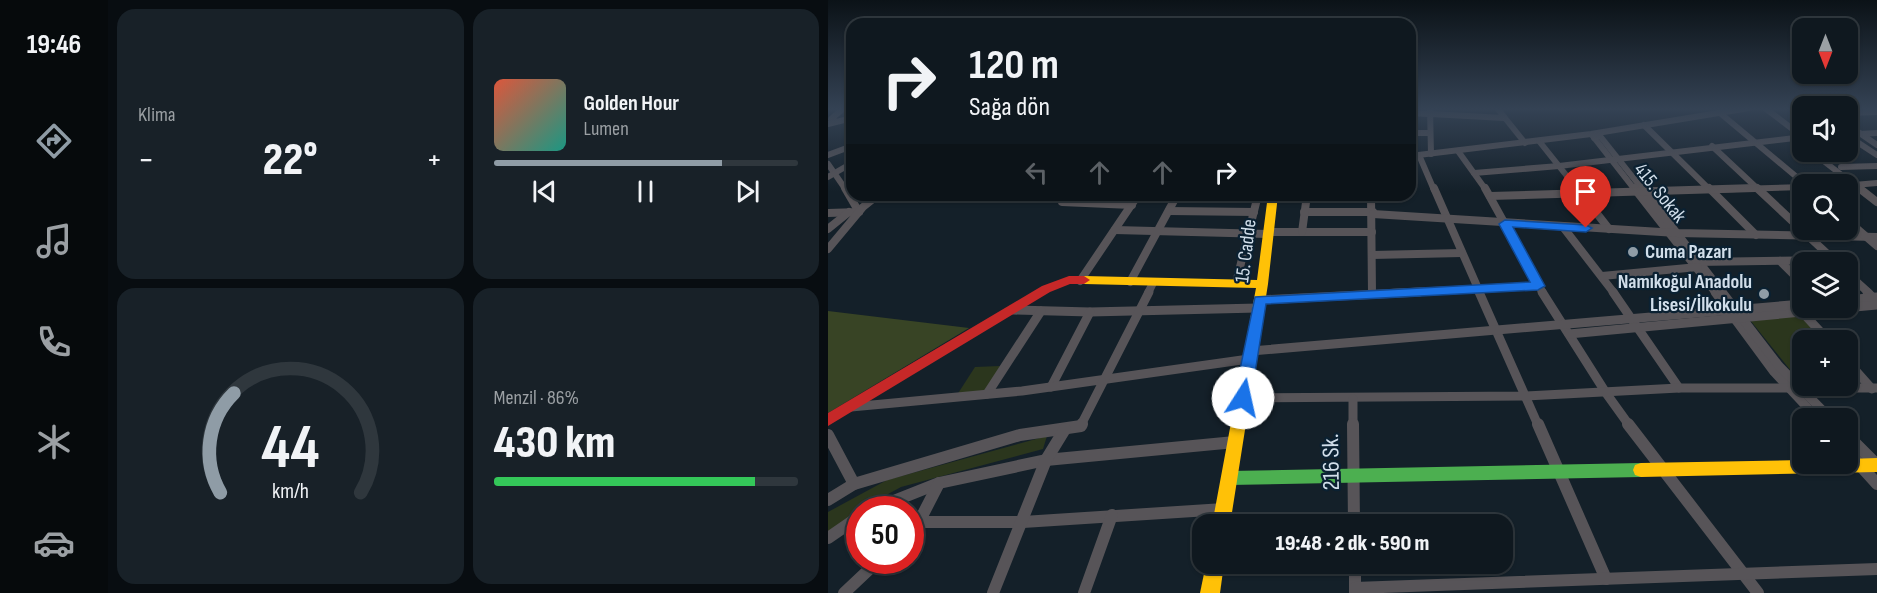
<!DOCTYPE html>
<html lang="tr">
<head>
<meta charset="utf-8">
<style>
  :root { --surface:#0f181f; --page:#182128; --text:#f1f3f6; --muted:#9ba0a4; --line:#2f373d; --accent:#8f9ca6 }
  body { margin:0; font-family:"Sofia Sans Condensed",sans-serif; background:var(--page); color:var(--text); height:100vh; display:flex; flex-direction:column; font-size:22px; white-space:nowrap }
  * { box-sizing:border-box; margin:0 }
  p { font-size:20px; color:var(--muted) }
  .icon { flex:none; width:33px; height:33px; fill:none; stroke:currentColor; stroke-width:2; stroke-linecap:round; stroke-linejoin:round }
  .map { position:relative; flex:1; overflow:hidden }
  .panel { display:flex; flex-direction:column; gap:9px; padding:9px; background:#080d11; width:720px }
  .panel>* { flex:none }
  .guide { position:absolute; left:18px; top:18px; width:570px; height:183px; border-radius:18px; box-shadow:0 2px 4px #0004,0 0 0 2px var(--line); background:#0f181f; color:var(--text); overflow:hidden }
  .needle { width:39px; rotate:180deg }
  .tools { position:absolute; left:964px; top:18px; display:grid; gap:12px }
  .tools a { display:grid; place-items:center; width:66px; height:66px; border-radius:12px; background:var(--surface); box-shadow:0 2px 4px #0004,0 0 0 2px var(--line); font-size:30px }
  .speed { position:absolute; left:18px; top:496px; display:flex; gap:12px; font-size:30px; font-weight:700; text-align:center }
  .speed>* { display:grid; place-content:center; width:78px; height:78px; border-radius:50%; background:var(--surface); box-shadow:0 2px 4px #0004,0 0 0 2px var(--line); line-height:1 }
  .speed .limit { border:9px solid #d22; background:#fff; color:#111 }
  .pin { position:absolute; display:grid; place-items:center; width:51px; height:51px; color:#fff; margin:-62px -26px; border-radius:50% 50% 50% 0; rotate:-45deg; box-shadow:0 0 6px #0007 }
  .pin .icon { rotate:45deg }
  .me { position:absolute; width:66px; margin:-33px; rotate:10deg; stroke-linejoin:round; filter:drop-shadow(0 0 4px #0008) }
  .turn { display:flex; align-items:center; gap:21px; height:126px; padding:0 24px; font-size:27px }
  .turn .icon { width:78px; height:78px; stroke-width:2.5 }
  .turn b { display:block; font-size:42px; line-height:51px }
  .lanes { display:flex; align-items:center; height:57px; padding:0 24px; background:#0003; justify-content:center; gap:30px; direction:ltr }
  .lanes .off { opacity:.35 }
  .big { font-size:45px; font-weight:800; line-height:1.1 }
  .panel .card { flex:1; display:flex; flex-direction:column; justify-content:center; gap:9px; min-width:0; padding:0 21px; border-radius:18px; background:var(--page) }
  .panel .dial { align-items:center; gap:0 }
  .dial svg { height:156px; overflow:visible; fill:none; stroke:var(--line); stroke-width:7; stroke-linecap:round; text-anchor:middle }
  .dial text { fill:var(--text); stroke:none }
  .song { display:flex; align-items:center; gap:18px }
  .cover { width:72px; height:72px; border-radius:9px; background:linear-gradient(135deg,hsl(10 70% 55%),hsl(170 70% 35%)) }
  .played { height:6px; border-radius:3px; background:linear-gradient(90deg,var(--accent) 75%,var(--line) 75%) }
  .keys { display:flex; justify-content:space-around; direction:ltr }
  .heat { display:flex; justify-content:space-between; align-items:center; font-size:33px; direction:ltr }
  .charge { height:9px; border-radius:4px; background:linear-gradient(90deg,#34c759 86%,var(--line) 0) }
  .panel .tiles { flex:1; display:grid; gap:9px; grid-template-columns:repeat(2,1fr) }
  .trip { position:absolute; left:364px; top:514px; width:321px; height:60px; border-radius:18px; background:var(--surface); box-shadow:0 2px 4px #0004,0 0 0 2px var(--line); font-weight:800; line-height:60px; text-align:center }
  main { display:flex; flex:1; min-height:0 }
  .menu { display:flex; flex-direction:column; width:108px; justify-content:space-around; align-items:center; background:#060a0c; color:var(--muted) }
  .menu .icon { width:42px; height:42px }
  .menu .selected { color:var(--accent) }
  .menu b { font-size:27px; color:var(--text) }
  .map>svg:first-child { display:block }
  .green { fill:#2b361d }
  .forest { fill:#384425 }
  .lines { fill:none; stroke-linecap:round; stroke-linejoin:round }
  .street-far3 { stroke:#575458; stroke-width:6 }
  .street-far2 { stroke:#575458; stroke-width:8 }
  .street-far1 { stroke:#575458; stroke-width:9 }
  .street { stroke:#575458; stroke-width:12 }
  .fast { fill:#4caf50; fill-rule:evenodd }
  .slow { fill:#ffc107; fill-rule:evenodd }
  .jam { fill:#c62828; fill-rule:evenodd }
  .route { fill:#1a73e8; stroke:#114b97; stroke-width:1.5 }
  .poi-dot { fill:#8f9ca6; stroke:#0b2132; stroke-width:2 }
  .labels { text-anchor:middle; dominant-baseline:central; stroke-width:4.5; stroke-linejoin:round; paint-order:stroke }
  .street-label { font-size:20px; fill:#d1deea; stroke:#0b2132 }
  .poi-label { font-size:20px; font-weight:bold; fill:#d1deea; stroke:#0b2132; text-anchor:start }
  .near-street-label { font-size:24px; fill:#d1deea; stroke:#0b2132 }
</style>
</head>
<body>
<main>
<nav class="menu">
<b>19:46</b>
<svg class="icon selected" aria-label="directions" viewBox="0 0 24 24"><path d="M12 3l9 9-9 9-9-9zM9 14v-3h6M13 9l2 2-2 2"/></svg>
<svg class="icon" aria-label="music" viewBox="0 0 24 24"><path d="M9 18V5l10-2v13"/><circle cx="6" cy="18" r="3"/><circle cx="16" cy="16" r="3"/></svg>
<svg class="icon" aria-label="phone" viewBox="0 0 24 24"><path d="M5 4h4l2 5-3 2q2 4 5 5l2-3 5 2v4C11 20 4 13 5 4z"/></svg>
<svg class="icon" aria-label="climate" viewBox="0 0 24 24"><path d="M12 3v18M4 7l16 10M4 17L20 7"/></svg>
<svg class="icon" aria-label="car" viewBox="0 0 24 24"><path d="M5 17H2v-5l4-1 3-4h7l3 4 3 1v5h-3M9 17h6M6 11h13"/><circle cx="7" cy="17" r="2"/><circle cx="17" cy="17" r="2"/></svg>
</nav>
<section class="panel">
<div class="tiles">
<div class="card"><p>Klima</p>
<div class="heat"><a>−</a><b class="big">22°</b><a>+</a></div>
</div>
<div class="card">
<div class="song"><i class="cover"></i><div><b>Golden Hour</b><p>Lumen</p></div></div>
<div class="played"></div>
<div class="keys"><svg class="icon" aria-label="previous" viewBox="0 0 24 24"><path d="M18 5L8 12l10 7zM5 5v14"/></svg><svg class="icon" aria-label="pause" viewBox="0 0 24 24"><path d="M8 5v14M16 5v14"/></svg><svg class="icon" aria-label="next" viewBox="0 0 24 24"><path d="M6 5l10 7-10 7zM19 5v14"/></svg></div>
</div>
<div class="card dial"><svg viewBox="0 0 100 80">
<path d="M14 69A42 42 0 1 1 86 69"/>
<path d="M14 69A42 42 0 0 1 21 18" stroke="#8f9ca6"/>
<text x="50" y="56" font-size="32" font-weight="700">44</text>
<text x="50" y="72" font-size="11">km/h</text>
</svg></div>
<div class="card"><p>Menzil · 86%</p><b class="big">430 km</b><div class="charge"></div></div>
</div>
</section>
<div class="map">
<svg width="1049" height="593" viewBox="0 0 1049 593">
  <rect width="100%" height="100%" fill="#142029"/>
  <g class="green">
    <polygon points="977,314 1000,340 975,340 975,382 972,382 922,320"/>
    <polygon points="172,366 158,392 129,395 147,367"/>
    <polygon points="219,436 215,449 73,487 27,512 0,533 0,512 59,480"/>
  </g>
  <polygon class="forest" points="0,311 141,328 0,413"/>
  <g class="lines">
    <g class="street-far3">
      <polyline points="602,108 603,154"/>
      <polyline points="669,108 697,143"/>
      <polyline points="937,108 975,137"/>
      <polyline points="582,113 600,114"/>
      <polyline points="892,113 977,184"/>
      <polyline points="1020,113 1049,112"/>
      <polyline points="603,114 676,118"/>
      <polyline points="7,121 3,119 16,108"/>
      <polyline points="0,124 24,118"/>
      <polyline points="816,125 882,190"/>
      <polyline points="1020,125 1049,145"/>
      <polyline points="582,133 602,133"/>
      <polyline points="1031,134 1049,133"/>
      <polyline points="764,135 807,190"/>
      <polyline points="1020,136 1049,155"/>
      <polyline points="766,138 772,136 815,190"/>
      <polyline points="711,141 750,190"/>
      <polyline points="884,146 931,190"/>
      <polyline points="630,151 658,190"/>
      <polyline points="984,152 1033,190"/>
      <polyline points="0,155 24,146"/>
      <polyline points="591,155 606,190"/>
      <polyline points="582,156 763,134 921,108"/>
      <polyline points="0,164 18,190"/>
      <polyline points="1013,167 1049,166"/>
      <polyline points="646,173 731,166 975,137"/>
      <polyline points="0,177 24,163"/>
      <polyline points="1026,185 1049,183"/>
      <polyline points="875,190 975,187"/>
    </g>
    <g class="street-far2">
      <polyline points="17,188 31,212"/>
      <polyline points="606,188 652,293"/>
      <polyline points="657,188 715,293"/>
      <polyline points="749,188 781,229"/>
      <polyline points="806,188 888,293"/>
      <polyline points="814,188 895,293"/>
      <polyline points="881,188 928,235"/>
      <polyline points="929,188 1008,262"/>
      <polyline points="1031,188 1049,202"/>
      <polyline points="543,195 544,293"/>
      <polyline points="662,196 927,188"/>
      <polyline points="234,202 304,205"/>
      <polyline points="341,211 426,212"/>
      <polyline points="476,212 545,212"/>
      <polyline points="0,213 31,212"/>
      <polyline points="545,214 849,233 1049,237"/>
      <polyline points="1020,221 1049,246"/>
      <polyline points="735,227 786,293"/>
      <polyline points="0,229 21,212"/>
      <polyline points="287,230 440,234"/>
      <polyline points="440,232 544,232"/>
      <polyline points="474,232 479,195"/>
      <polyline points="0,249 35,207 50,195"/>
      <polyline points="544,255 634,253"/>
      <polyline points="952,261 975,284"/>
      <polyline points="868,262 1006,260"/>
      <polyline points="1020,274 1041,293"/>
      <polyline points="774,276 870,267"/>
      <polyline points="252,281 310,195"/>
      <polyline points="302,282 349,195"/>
      <polyline points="408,283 430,195"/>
      <polyline points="320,293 325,283"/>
      <polyline points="562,293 710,286"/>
    </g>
    <g class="street-far1">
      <polyline points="651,292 710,425"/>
      <polyline points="714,292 778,393 801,425"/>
      <polyline points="785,292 851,388"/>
      <polyline points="887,292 946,372 989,418"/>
      <polyline points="894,292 951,366 1002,418"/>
      <polyline points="1039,292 1049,301"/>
      <polyline points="431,300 592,292"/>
      <polyline points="1020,300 1049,297"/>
      <polyline points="185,310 262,312 430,308"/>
      <polyline points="974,312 1000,340"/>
      <polyline points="741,334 1049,305"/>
      <polyline points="423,351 975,304"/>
      <polyline points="1020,362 1044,389"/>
      <polyline points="223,387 262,312"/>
      <polyline points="159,394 213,311"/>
      <polyline points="415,398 698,396 851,388 1049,388"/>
      <polyline points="525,399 525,425"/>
      <polyline points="23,407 194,391 421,359"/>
      <polyline points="253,425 321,292"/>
    </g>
    <g class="street">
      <polyline points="525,424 526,525"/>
      <polyline points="710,424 778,579"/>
      <polyline points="800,424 930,593"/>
      <polyline points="0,435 26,484"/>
      <polyline points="1020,436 1049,465"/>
      <polyline points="1020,452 1049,484"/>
      <polyline points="0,500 26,484 192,435 253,426 254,424"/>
      <polyline points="43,510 111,483 218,460 407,442"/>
      <polyline points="91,522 195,522 396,509"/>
      <polyline points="82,530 91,522 111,483"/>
      <polyline points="0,538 32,516"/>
      <polyline points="527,564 527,593"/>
      <polyline points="527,588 1049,569"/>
      <polyline points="16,593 50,561"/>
      <polyline points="165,593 218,460 237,429"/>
      <polyline points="256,593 284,515"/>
    </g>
    <polygon class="fast" points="813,463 819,465 821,470 819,475 813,477 401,485 395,483 393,478 395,473 401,471"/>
    <g class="slow">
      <polygon points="440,195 450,195 440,284 402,525 384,525 428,288 256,284 250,280 256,276 429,280"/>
      <polygon points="1049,458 1049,472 813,477 807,475 805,470 807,465 813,463 975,460 975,464 1020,464 1020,459"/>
      <polygon points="378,564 396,564 392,593 372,593"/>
    </g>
    <polygon class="jam" points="241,276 256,276 262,280 256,284 242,284 222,292 0,426 0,413 214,286"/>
  </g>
  <linearGradient id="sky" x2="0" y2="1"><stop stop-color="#0b1217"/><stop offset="0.57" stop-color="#344254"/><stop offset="1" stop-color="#344254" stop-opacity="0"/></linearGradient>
  <rect width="1049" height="191" fill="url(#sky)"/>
  <polygon class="route" points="677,220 758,225 764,228 758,232 685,227 717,286 710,290 438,304 423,398 421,403 415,405 409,403 406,398 427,297 702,282 671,224"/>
  <g class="poi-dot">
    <circle cx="805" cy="252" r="6"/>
    <circle cx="936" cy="294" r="6"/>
  </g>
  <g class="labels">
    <g class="street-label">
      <text transform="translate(832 193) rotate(51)">415. Sokak</text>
      <text transform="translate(418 251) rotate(-83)">15. Cadde</text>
    </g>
    <g class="poi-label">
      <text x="817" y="252">Cuma Pazarı</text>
      <text x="924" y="282" text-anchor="end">Namıkoğul Anadolu<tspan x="924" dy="23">Lisesi/İlkokulu</tspan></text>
    </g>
    <g class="near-street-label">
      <text transform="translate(503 462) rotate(-91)">216 Sk.</text>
    </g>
  </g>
</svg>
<div class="tools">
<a><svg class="needle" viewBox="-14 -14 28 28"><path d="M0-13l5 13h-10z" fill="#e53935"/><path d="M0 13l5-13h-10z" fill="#9ba0a4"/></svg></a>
<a><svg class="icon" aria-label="sound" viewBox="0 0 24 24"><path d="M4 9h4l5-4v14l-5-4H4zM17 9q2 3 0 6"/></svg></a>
<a><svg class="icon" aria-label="search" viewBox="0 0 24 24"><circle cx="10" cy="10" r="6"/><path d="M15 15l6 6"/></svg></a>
<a><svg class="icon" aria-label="layers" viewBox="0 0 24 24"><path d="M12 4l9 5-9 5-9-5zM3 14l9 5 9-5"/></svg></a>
<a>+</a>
<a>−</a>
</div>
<div class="speed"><div class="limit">50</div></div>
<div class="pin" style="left:758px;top:228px;background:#d93025"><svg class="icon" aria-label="arrive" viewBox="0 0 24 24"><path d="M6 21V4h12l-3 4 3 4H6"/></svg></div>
<svg class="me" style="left:415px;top:398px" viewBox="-20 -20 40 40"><circle r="19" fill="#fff"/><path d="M0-13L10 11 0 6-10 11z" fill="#1a73e8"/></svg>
<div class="trip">19:48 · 2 dk · 590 m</div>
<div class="guide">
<div class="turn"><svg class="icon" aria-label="right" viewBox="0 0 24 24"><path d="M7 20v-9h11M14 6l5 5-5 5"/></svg><div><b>120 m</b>Sağa dön</div></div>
<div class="lanes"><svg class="icon off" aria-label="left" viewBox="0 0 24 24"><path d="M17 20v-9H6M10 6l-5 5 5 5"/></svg><svg class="icon off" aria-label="ahead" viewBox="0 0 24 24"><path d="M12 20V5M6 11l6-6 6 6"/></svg><svg class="icon off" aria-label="ahead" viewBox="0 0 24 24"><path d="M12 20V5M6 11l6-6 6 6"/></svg><svg class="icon" aria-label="right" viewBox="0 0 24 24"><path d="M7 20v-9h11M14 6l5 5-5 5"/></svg></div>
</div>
</div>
</main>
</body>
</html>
